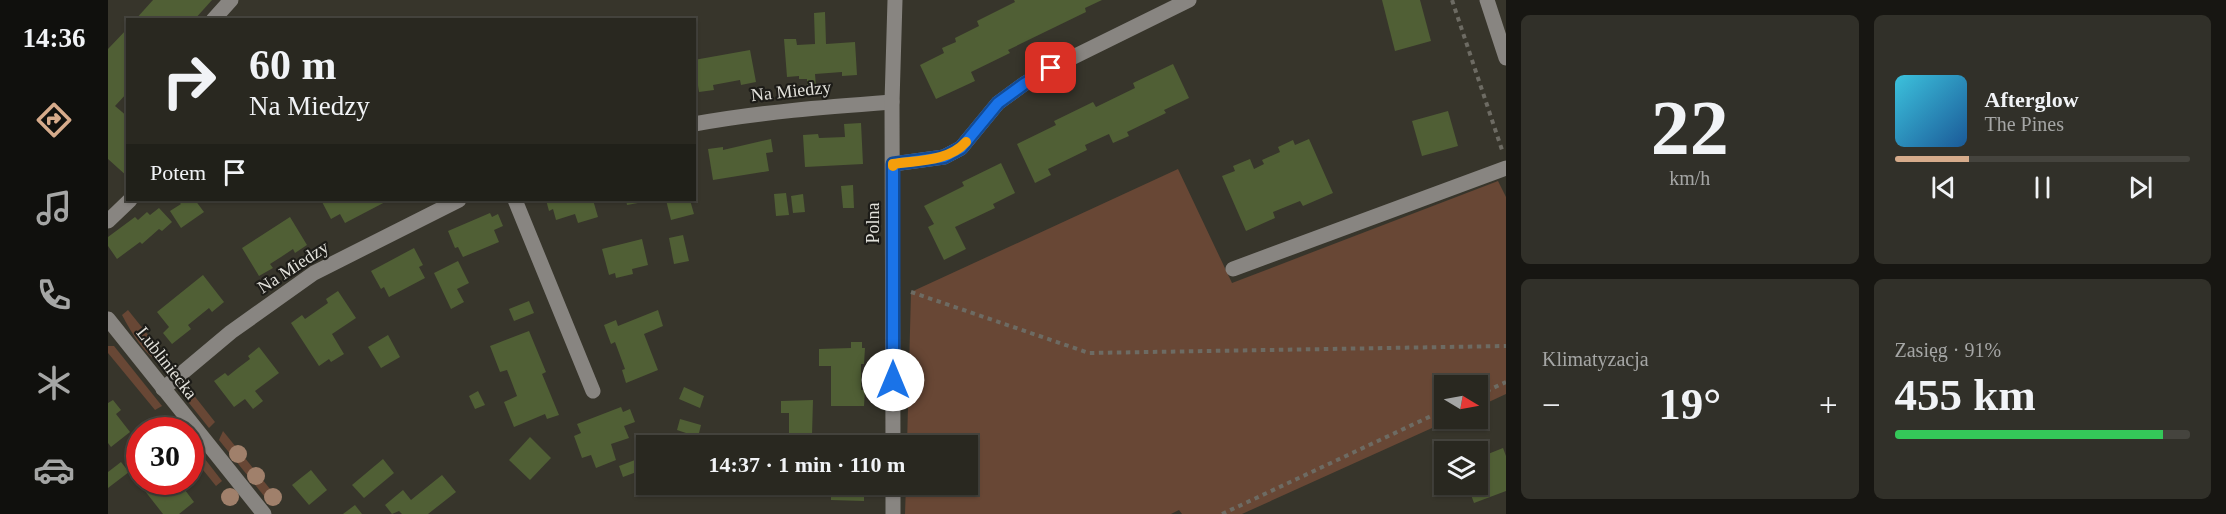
<!DOCTYPE html>
<html lang="pl">
<head>
<meta charset="utf-8">
<style>
  :root { --surface:#292820; --page:#313029; --text:#f1f3f6; --muted:#a5a6a5; --line:#45443e; --accent:#d6ab8b }
  body { margin:0; font-family:Georgia,serif; background:var(--page); color:var(--text); height:100vh; display:flex; flex-direction:column; font-size:22px; white-space:nowrap }
  * { box-sizing:border-box; margin:0 }
  p { font-size:20px; color:var(--muted) }
  .icon { flex:none; width:33px; height:33px; fill:none; stroke:currentColor; stroke-width:2; stroke-linecap:round; stroke-linejoin:round }
  .map { position:relative; flex:1; overflow:hidden }
  .side { display:flex; flex-direction:column; gap:15px; padding:15px; background:#171612; width:720px }
  .side>* { flex:none }
  .guide { position:absolute; left:18px; top:18px; width:570px; height:183px; border-radius:0px; box-shadow:0 2px 4px #0004,0 0 0 2px var(--line); background:#292820; color:var(--text); overflow:hidden }
  .needle { width:39px; rotate:100deg }
  .controls { position:absolute; left:1326px; top:375px; display:grid; gap:12px }
  .controls a { display:grid; place-items:center; width:54px; height:54px; border-radius:0px; background:var(--surface); box-shadow:0 2px 4px #0004,0 0 0 2px var(--line); font-size:30px }
  .speed { position:absolute; left:18px; top:417px; display:flex; gap:12px; font-size:30px; font-weight:700; text-align:center }
  .speed>* { display:grid; place-content:center; width:78px; height:78px; border-radius:50%; background:var(--surface); box-shadow:0 2px 4px #0004,0 0 0 2px var(--line); line-height:1 }
  .speed .limit { border:9px solid #d22; background:#fff; color:#111 }
  .pin { position:absolute; display:grid; place-items:center; width:51px; height:51px; color:#fff; margin:-26px; border-radius:12px; box-shadow:0 3px 9px #0006 }
  .me { position:absolute; width:66px; margin:-33px; rotate:0deg; stroke-linejoin:round; filter:drop-shadow(0 0 4px #0008) }
  .turn { display:flex; align-items:center; gap:21px; height:126px; padding:0 24px; font-size:27px }
  .turn .icon { width:78px; height:78px; stroke-width:2.5 }
  .turn b { display:block; font-size:42px; line-height:51px }
  .then { display:flex; align-items:center; height:57px; padding:0 24px; background:#0003; gap:12px; font-size:22px }
  .big { font-size:45px; font-weight:700; line-height:1.1 }
  .side .card { flex:1; display:flex; flex-direction:column; justify-content:center; gap:9px; min-width:0; padding:0 21px; border-radius:9px; background:var(--page) }
  .side .dial { align-items:center; gap:0 }
  .dial b { font-size:78px; line-height:1 }
  .song { display:flex; align-items:center; gap:18px }
  .cover { width:72px; height:72px; border-radius:9px; background:linear-gradient(135deg,hsl(190 70% 55%),hsl(210 70% 35%)) }
  .played { height:6px; border-radius:3px; background:linear-gradient(90deg,var(--accent) 25%,var(--line) 25%) }
  .keys { display:flex; justify-content:space-around; direction:ltr }
  .heat { display:flex; justify-content:space-between; align-items:center; font-size:33px; direction:ltr }
  .charge { height:9px; border-radius:4px; background:linear-gradient(90deg,#34c759 91%,var(--line) 0) }
  .side .tiles { flex:1; display:grid; gap:15px; grid-template-columns:repeat(2,1fr) }
  .trip { position:absolute; left:528px; top:435px; width:342px; height:60px; border-radius:0px; background:var(--surface); box-shadow:0 2px 4px #0004,0 0 0 2px var(--line); font-weight:700; line-height:60px; text-align:center }
  main { display:flex; flex:1; min-height:0 }
  .menu { display:flex; flex-direction:column; width:108px; justify-content:space-around; align-items:center; background:#10100d; color:var(--muted) }
  .menu .icon { width:42px; height:42px }
  .menu .selected { color:var(--accent) }
  .menu b { font-size:27px; color:var(--text) }
  .map>svg:first-child { display:block }
  .green { fill:#684735 }
  .building { fill:#505f35 }
  .lines { fill:none; stroke-linecap:round; stroke-linejoin:round }
  .path { stroke:#6d6b63; stroke-width:4; stroke-dasharray:4.5 4.5; stroke-linecap:butt }
  .minor { stroke:#888581; stroke-width:15 }
  .tree { fill:#a0806b }
  .route-casing { stroke:#114b97; stroke-width:15 }
  .route { stroke:#1a73e8; stroke-width:10 }
  .slow { stroke:#f59e0b; stroke-width:10 }
  .labels { text-anchor:middle; dominant-baseline:central; stroke-width:4.5; stroke-linejoin:round; paint-order:stroke }
  .street-label { font-size:18px; fill:#e3e2dc; stroke:#1d1c18 }
</style>
</head>
<body>
<main>
<nav class="menu">
<b>14:36</b>
<svg class="icon selected" aria-label="directions" viewBox="0 0 24 24"><path d="M12 3l9 9-9 9-9-9zM9 14v-3h6M13 9l2 2-2 2"/></svg>
<svg class="icon" aria-label="music" viewBox="0 0 24 24"><path d="M9 18V5l10-2v13"/><circle cx="6" cy="18" r="3"/><circle cx="16" cy="16" r="3"/></svg>
<svg class="icon" aria-label="phone" viewBox="0 0 24 24"><path d="M5 4h4l2 5-3 2q2 4 5 5l2-3 5 2v4C11 20 4 13 5 4z"/></svg>
<svg class="icon" aria-label="climate" viewBox="0 0 24 24"><path d="M12 3v18M4 7l16 10M4 17L20 7"/></svg>
<svg class="icon" aria-label="car" viewBox="0 0 24 24"><path d="M5 17H2v-5l4-1 3-4h7l3 4 3 1v5h-3M9 17h6M6 11h13"/><circle cx="7" cy="17" r="2"/><circle cx="17" cy="17" r="2"/></svg>
</nav>
<div class="map">
<svg width="1398" height="514" viewBox="0 0 1398 514">
  <rect width="100%" height="100%" fill="#37352b"/>
  <g class="green">
    <polygon points="1070,169 1124,283 1390,181 1398,197 1398,394 1370,407 1370,386 1336,386 1336,418 1344,419 1134,514 1074,514 1071,510 1063,514 797,514 798,485 860,484 860,446 799,445 803,292"/>
    <path d="M20,310l45,56c-22,2 -42,-34 -51,-51z"/>
    <polygon points="0,346 6,346 54,406 47,410 0,353"/>
    <polygon points="77,384 107,422 101,428 77,398"/>
    <polygon points="115,431 171,500 164,506 111,440"/>
    <polygon points="83,441 114,481 108,486 83,455"/>
  </g>
  <g class="building">
    <polygon points="45,0 104,0 86,20 27,20"/>
    <polygon points="906,0 994,0 977,8 978,12 900,50 902,53 863,72 867,81 828,99 812,65 836,53 834,48 848,42 847,38 871,26 869,21 907,2"/>
    <polygon points="1274,0 1312,0 1323,41 1287,51"/>
    <polygon points="717,12 718,44 747,42 749,75 734,76 734,72 707,74 708,87 699,87 699,79 691,79 691,76 679,77 676,39 688,39 689,45 707,44 706,13"/>
    <polygon points="20,28 20,92 7,106 20,117 20,177 0,159 0,49"/>
    <polygon points="642,50 648,82 633,85 632,80 605,85 606,90 591,92 586,60"/>
    <polygon points="1065,64 1081,98 1056,110 1058,113 1019,132 1021,136 1005,143 1001,134 977,145 979,150 940,169 943,175 927,183 909,144 948,125 946,121 985,102 988,107 1027,88 1025,83"/>
    <polygon points="1340,111 1350,146 1314,156 1304,121"/>
    <polygon points="753,123 755,164 697,167 695,135 710,134 711,138 737,137 736,124"/>
    <polygon points="663,139 665,152 658,153 661,171 605,180 600,149 615,147 615,150"/>
    <polygon points="1201,139 1225,193 1195,206 1192,201 1165,212 1167,218 1138,231 1114,176 1127,171 1125,166 1142,159 1146,169 1156,164 1154,160 1172,152 1170,147 1185,140 1187,145"/>
    <polygon points="893,163 907,193 885,204 887,208 847,227 858,249 836,260 820,227 826,224 816,206 856,186 854,182"/>
    <polygon points="745,185 746,208 735,208 733,186"/>
    <polygon points="678,193 681,215 668,216 666,194"/>
    <polygon points="695,194 697,212 685,213 683,196"/>
    <polygon points="69,200 87,200 96,212 73,228 62,211 73,204"/>
    <polygon points="213,200 281,200 237,223 232,214 223,219"/>
    <polygon points="438,200 485,200 490,217 470,223 467,214 448,220 445,209 441,211"/>
    <polygon points="518,200 530,200 530,203 519,205"/>
    <polygon points="558,200 582,200 586,214 563,220"/>
    <polygon points="51,208 64,222 54,231 51,229 34,244 32,242 9,259 0,246 0,237 27,217 30,220 39,212 42,215"/>
    <polygon points="382,213 384,217 390,214 395,226 386,230 391,242 355,257 350,247 347,248 340,231"/>
    <polygon points="182,217 199,245 187,253 185,249 173,257 162,264 165,268 151,276 134,248"/>
    <polygon points="575,235 581,261 566,264 561,238"/>
    <polygon points="534,239 540,265 524,269 525,274 508,278 507,273 501,275 494,249"/>
    <polygon points="306,248 315,265 311,267 317,278 281,297 276,287 273,289 263,271"/>
    <polygon points="350,261 361,283 349,289 356,302 343,309 326,273"/>
    <polygon points="95,275 116,302 104,312 101,308 80,325 83,329 64,344 55,333 61,327 49,312"/>
    <polygon points="230,291 248,318 224,334 236,354 223,362 221,359 211,366 183,323 194,315 197,319 220,303 218,299"/>
    <polygon points="421,301 426,313 406,321 401,309"/>
    <polygon points="550,310 555,326 536,334 550,370 518,383 514,370 517,369 507,342 503,344 496,325 508,320 510,326"/>
    <polygon points="421,331 438,372 434,374 451,415 439,419 437,414 406,427 396,402 409,396 399,370 392,372 382,346"/>
    <polygon points="280,335 292,357 273,368 260,347"/>
    <polygon points="743,342 754,342 754,348 757,348 756,364 753,364 753,390 757,390 756,406 723,406 723,366 711,366 711,349 743,348"/>
    <polygon points="151,347 171,373 147,391 155,401 145,409 137,399 126,407 106,381 117,373 120,376 130,368 142,359 140,356"/>
    <polygon points="576,387 596,396 592,408 571,399"/>
    <polygon points="370,391 377,405 367,409 361,396"/>
    <polygon points="5,400 13,410 8,414 22,432 3,447 0,443 0,403"/>
    <polygon points="705,400 704,435 681,435 681,413 673,413 673,401"/>
    <polygon points="513,407 515,412 522,409 527,422 516,426 521,438 503,444 508,460 488,468 483,455 474,458 466,436 473,433 469,424"/>
    <polygon points="572,419 593,425 590,437 569,430"/>
    <polygon points="422,437 443,458 422,480 401,460"/>
    <rect x="723" y="442" width="33" height="4"/>
    <polygon points="1395,448 1398,456 1398,491 1366,503 1359,484 1370,484 1370,458"/>
    <polygon points="275,459 286,473 256,498 244,485"/>
    <polygon points="527,460 531,471 515,477 511,466"/>
    <polygon points="13,462 21,472 0,488 0,472"/>
    <polygon points="203,470 219,490 201,505 184,485"/>
    <polygon points="32,473 32,482 65,482 74,493 77,490 86,502 71,514 55,514 26,477"/>
    <polygon points="334,475 348,492 320,514 294,514 291,511 284,514 277,505 295,490 303,500"/>
    <polygon points="723,484 756,485 756,501 723,500"/>
    <polygon points="247,505 254,514 235,514"/>
  </g>
  <g class="lines">
    <g class="path">
      <polyline points="1344,0 1394,150"/>
      <polyline points="803,292 981,353 1398,346"/>
      <polyline points="1370,395 1398,382"/>
      <polyline points="1114,514 1336,410"/>
    </g>
    <g class="minor">
      <polyline points="1379,0 1398,58"/>
      <polyline points="105,20 123,0"/>
      <path d="M586,124c66,-12 132,-17 198,-22"/>
      <polyline points="785,164 836,157 853,148 890,103 916,84 943,68 1081,0"/>
      <polyline points="407,200 485,391"/>
      <polyline points="0,221 22,200"/>
      <polyline points="1125,269 1398,168"/>
      <polyline points="0,319 156,514"/>
      <polyline points="55,389 123,332 206,273 351,200"/>
      <polyline points="785,446 784,102 787,0"/>
      <polyline points="785,484 785,514"/>
    </g>
  </g>
  <g class="tree">
    <circle cx="130" cy="454" r="9"/>
    <circle cx="148" cy="476" r="9"/>
    <circle cx="122" cy="497" r="9"/>
    <circle cx="165" cy="497" r="9"/>
  </g>
  <g class="lines">
    <defs>
      <polyline id="route" points="785,380 785,164 836,157 853,148 890,103 916,84 943,68"/>
    </defs>
    <use href="#route" class="route-casing"/>
    <use href="#route" class="route"/>
    <path class="slow" d="M785,166v-2c25,-4 55,-2 73,-22"/>
  </g>
  <g class="labels">
    <g class="street-label">
      <text transform="translate(683 91) rotate(-6)">Na Miedzy</text>
      <text transform="translate(765 223) rotate(-90)">Polna</text>
      <text transform="translate(185 267) rotate(-33)">Na Miedzy</text>
      <text transform="translate(59 363) rotate(52)">Lubliniecka</text>
    </g>
  </g>
</svg>
<div class="controls">
<a><svg class="needle" viewBox="-14 -14 28 28"><path d="M0-13l5 13h-10z" fill="#e53935"/><path d="M0 13l5-13h-10z" fill="#a5a6a5"/></svg></a>
<a><svg class="icon" aria-label="layers" viewBox="0 0 24 24"><path d="M12 4l9 5-9 5-9-5zM3 14l9 5 9-5"/></svg></a>
</div>
<div class="speed"><div class="limit">30</div></div>
<div class="pin" style="left:943px;top:68px;background:#d93025"><svg class="icon" aria-label="arrive" viewBox="0 0 24 24"><path d="M6 21V4h12l-3 4 3 4H6"/></svg></div>
<svg class="me" style="left:785px;top:380px" viewBox="-20 -20 40 40"><circle r="19" fill="#fff"/><path d="M0-13L10 11 0 6-10 11z" fill="#1a73e8"/></svg>
<div class="trip">14:37 · 1 min · 110 m</div>
<div class="guide">
<div class="turn"><svg class="icon" aria-label="right" viewBox="0 0 24 24"><path d="M7 20v-9h11M14 6l5 5-5 5"/></svg><div><b>60 m</b>Na Miedzy</div></div>
<div class="then">Potem<svg class="icon" aria-label="arrive" viewBox="0 0 24 24"><path d="M6 21V4h12l-3 4 3 4H6"/></svg></div>
</div>
</div>
<section class="side">
<div class="tiles">
<div class="card dial"><b>22</b><p>km/h</p></div>
<div class="card">
<div class="song"><i class="cover"></i><div><b>Afterglow</b><p>The Pines</p></div></div>
<div class="played"></div>
<div class="keys"><svg class="icon" aria-label="previous" viewBox="0 0 24 24"><path d="M18 5L8 12l10 7zM5 5v14"/></svg><svg class="icon" aria-label="pause" viewBox="0 0 24 24"><path d="M8 5v14M16 5v14"/></svg><svg class="icon" aria-label="next" viewBox="0 0 24 24"><path d="M6 5l10 7-10 7zM19 5v14"/></svg></div>
</div>
<div class="card"><p>Klimatyzacja</p>
<div class="heat"><a>−</a><b class="big">19°</b><a>+</a></div>
</div>
<div class="card"><p>Zasięg · 91%</p><b class="big">455 km</b><div class="charge"></div></div>
</div>
</section>
</main>
</body>
</html>
